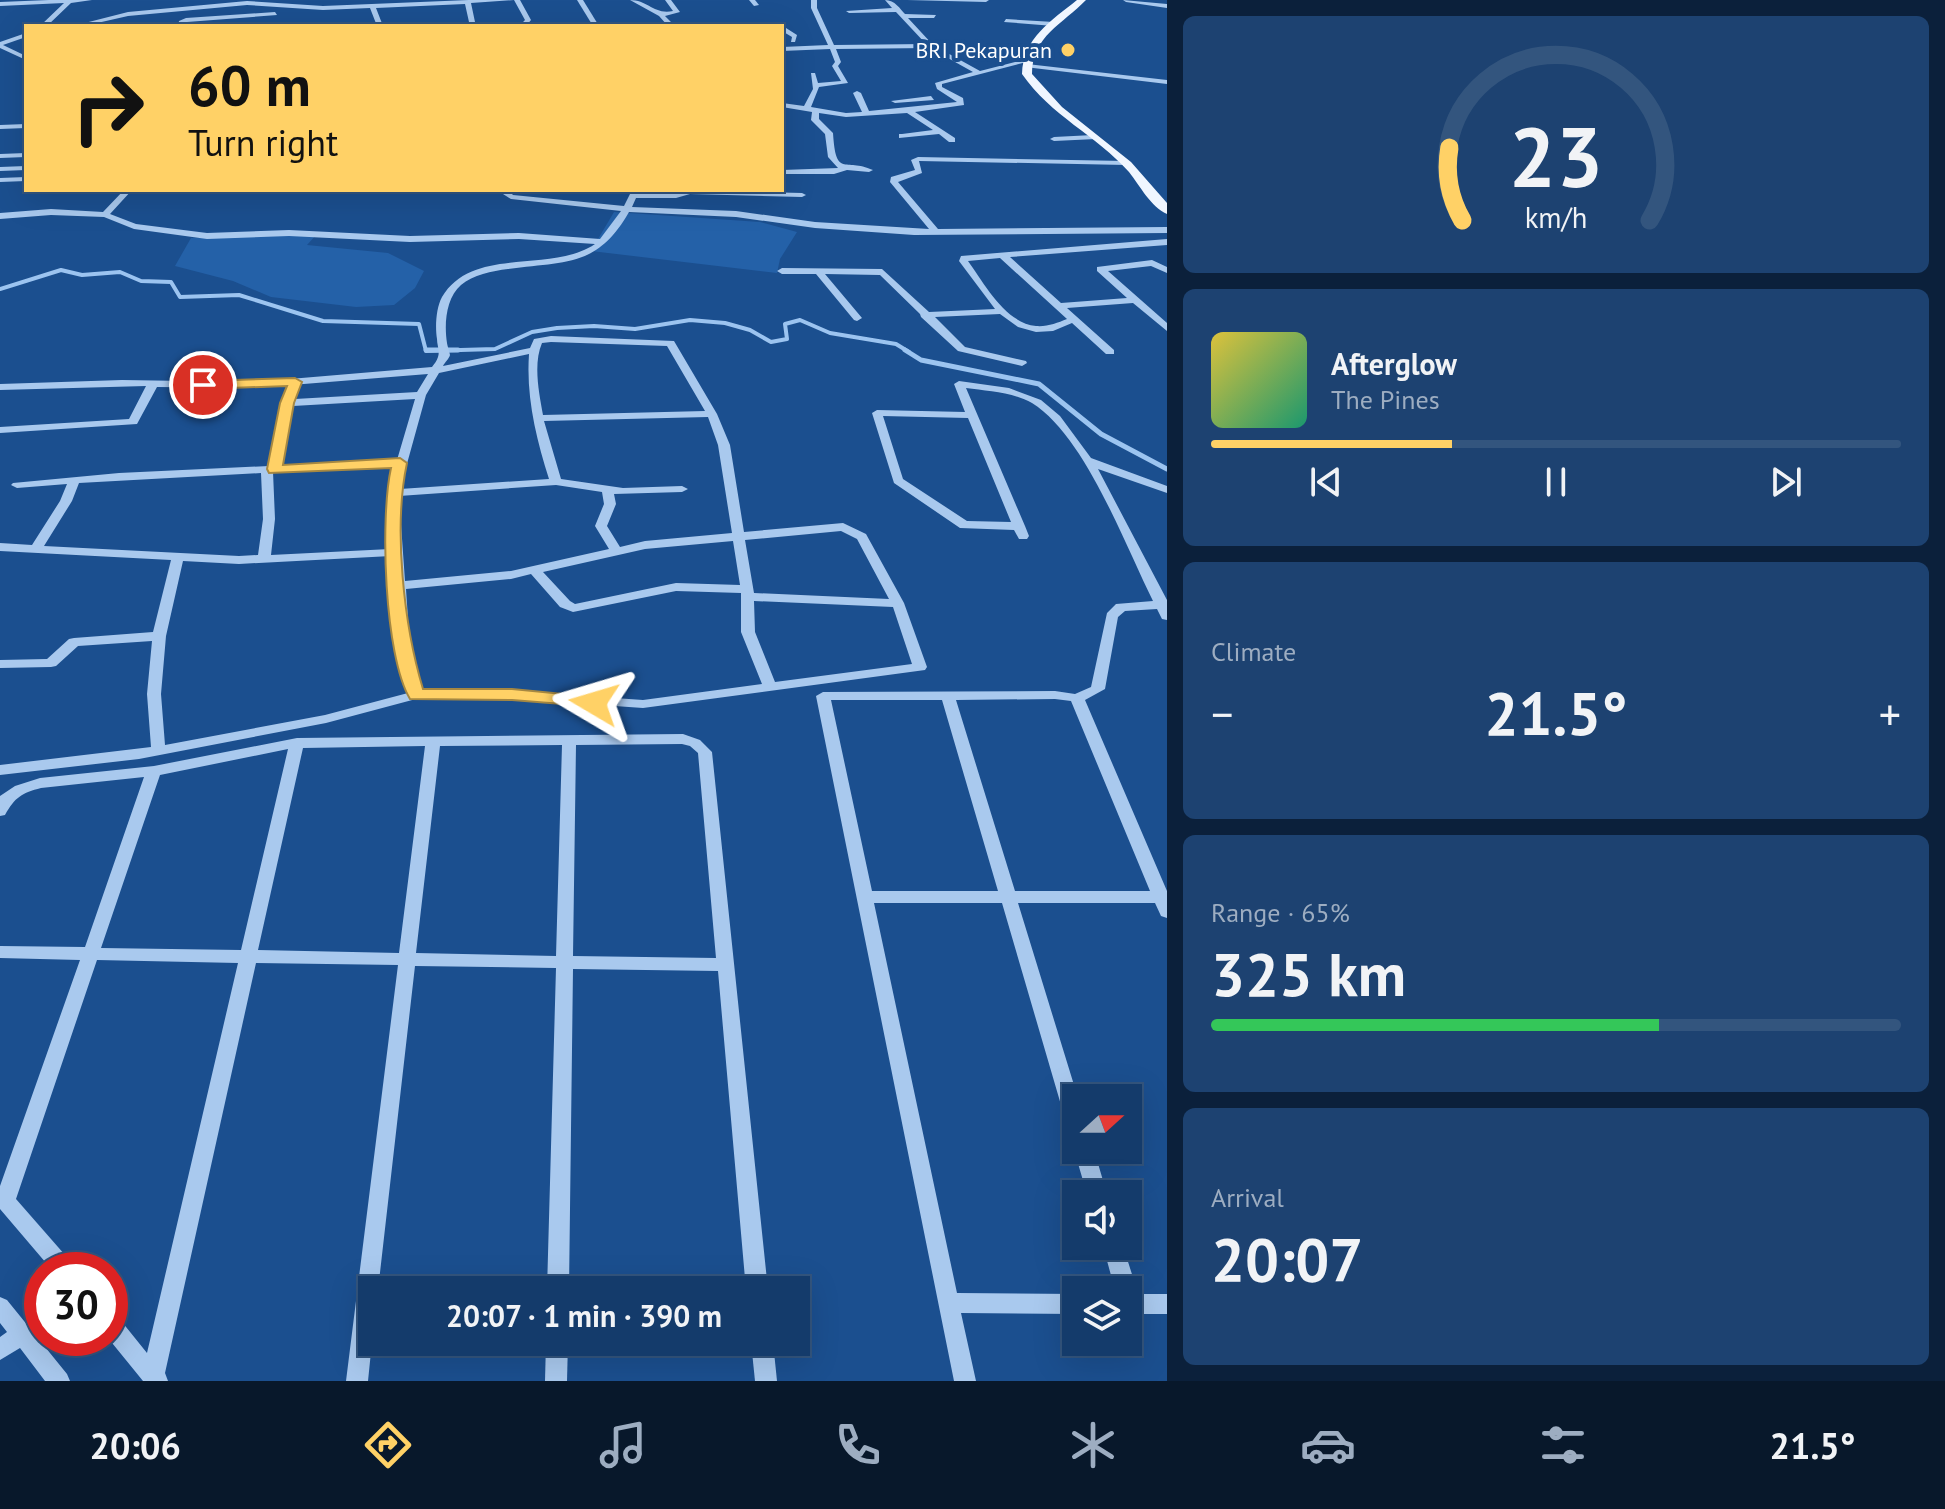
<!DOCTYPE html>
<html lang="en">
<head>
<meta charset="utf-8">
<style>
  :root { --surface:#143b6b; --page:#1d4271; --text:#f1f3f6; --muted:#9dadc1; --line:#33557e; --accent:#ffd166 }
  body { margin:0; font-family:"PT Sans",sans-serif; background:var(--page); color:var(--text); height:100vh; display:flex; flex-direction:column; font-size:30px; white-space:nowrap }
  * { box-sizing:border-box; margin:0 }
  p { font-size:26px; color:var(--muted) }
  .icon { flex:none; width:44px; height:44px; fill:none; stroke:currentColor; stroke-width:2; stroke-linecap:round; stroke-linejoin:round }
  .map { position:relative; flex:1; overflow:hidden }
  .panel { display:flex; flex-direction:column; gap:16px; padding:16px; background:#0b203b; width:778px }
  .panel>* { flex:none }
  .guide { position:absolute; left:24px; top:24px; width:760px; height:168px; border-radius:0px; box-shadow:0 8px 32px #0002,0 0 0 2px var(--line); background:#ffd166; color:#111; overflow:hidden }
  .needle { width:52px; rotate:69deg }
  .fabs { position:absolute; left:1062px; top:1084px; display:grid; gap:16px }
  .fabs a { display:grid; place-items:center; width:80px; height:80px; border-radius:0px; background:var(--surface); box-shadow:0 8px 32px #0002,0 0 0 2px var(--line); font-size:40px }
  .speed { position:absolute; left:24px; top:1252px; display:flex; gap:16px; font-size:40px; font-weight:700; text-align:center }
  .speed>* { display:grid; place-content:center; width:104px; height:104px; border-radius:50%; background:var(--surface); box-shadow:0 8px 32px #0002,0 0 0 2px var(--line); line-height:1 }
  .speed .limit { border:12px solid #d22; background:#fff; color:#111 }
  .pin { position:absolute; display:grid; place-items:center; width:68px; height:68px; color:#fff; margin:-34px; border:4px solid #fff; border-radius:50%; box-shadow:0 2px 8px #0007 }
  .me { position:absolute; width:88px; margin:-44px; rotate:277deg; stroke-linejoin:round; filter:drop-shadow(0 0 6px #0008) }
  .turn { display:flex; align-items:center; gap:28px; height:168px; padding:0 32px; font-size:36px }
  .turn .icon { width:104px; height:104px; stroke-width:2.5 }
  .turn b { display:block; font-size:56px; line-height:68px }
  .big { font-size:60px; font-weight:600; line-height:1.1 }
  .panel .tile { flex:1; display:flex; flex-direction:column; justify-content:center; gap:12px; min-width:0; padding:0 28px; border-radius:12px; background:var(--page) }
  .panel .dial { align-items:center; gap:0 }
  .dial svg { height:208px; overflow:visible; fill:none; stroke:var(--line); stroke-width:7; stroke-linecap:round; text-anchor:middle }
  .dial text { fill:var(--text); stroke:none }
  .song { display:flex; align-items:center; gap:24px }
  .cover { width:96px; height:96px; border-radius:12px; background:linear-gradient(135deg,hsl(50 70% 55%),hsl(160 70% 35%)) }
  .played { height:8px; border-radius:4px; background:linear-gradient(90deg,var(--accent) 35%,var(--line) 35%) }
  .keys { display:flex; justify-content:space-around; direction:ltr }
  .heat { display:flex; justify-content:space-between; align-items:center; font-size:44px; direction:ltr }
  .charge { height:12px; border-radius:6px; background:linear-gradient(90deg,#34c759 65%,var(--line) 0) }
  .trip { position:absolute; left:358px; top:1276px; width:452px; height:80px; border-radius:0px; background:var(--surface); box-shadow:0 8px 32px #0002,0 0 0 2px var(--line); font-weight:600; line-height:80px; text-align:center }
  .dock { display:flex; height:128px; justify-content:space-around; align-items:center; background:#08182b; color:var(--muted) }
  .dock .icon { width:56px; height:56px }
  .dock .on { color:var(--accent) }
  .dock b { font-size:36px; color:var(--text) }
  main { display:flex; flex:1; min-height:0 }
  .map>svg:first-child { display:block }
  .green { fill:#2461a8 }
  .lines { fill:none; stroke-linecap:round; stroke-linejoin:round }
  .stream-far1 { stroke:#9cc4f0; stroke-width:4 }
  .stream { stroke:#9cc4f0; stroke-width:5 }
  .minor { fill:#a9c9ee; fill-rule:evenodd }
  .major { fill:#f0f6ff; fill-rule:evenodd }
  .route { fill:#ffd166; stroke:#a68842; stroke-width:2 }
  .poi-dot { fill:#ffd166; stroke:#1b4f8f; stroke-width:3 }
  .labels { text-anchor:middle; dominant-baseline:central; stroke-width:8; stroke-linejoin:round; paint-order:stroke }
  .far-poi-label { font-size:22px; fill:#fff; stroke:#1b4f8f; text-anchor:end }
</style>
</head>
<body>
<main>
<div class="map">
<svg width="1167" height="1381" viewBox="0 0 1167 1381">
  <rect width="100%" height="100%" fill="#1b4f8f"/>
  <g class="green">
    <polygon points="614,212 760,222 797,232 780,259 777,273 591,251"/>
    <polygon points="316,235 307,245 388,253 424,271 415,288 394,305 356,307 271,297 233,281 175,266 191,238"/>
  </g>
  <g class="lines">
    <polyline class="stream-far1" points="0,289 61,270 82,275 120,272 141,281 171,282 180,297 239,295 323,321 419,324 426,351 495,349 532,332 557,328 594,326 635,329 690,320 725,323 750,330 771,342 787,339 785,324 800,320 830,333 896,344 909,352"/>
    <g class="stream">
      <polyline points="426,350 458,350"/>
      <polyline points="905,350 921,360 1039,384 1101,434 1167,469"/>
    </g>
    <g class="minor">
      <polygon points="49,0 92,0 71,3 47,26 40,26 64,3 0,6 0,2"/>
      <polygon points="469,0 514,0 471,3 475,22 472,24 469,22 465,4 376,8 383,26 377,26 370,8 323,10 247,5 128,16 84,26 73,26 128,12 247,1 323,6"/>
      <polygon points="514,0 520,0 531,20 526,26 519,26 525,20"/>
      <polygon points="577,0 583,0 599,26 593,26"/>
      <path d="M630,0c18,0 24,15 43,11l-8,-11h6l9,12 -15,4 10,10h-7l-9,-10z"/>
      <polygon points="749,0 755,0 759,5 754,6"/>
      <path d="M811,0h6v8l17,37 92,-1 -30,-32 -47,1 -3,-2 46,-3 -7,-8c10,0 15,9 20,14l31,1 -2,3h-26l25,27 47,26 47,-12 3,2 -88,23v3l21,11 1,7 -49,7 40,26v4h-6l-10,-8 -40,4v-4h3l31,-4 -26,-17 -61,4 -27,-4v6l14,14c3,46 11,24 40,37l-4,2 -22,-2 -13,4h-52v-4l56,-2 -10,-11 -3,-23 -14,-14 1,-8 -30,-5v-4l22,3 9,-17 -2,-16h4l3,10 23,-2 -9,-15 3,-4 -5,-13 -48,2v-4l46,-2 -17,-37zM930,48l43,24 -38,11 2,6 20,13 -88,9 -8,-18 -4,-2 -4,2 9,19 -16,1 -35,-6 8,-20 29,-4 -10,-17 3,-4 -5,-13z"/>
      <polygon points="907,0 989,0 986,2"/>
      <polygon points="1123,0 1167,4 1167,8 1126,2"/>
      <polygon points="275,12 277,15 187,22 184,26 178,26 179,21 186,18"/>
      <polygon points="1006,19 1054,22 1057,24 1054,26 1004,22"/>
      <polygon points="780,22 784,22 786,28 797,35 795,42 791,42 792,37 782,31"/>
      <polygon points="256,24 259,25 260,26 253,26"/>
      <polygon points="26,33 26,37 3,45 26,56 26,60 0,48 0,42"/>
      <polygon points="1027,64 1167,80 1167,84 1025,67"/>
      <polygon points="931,96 934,100 895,103 891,101"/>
      <polygon points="26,124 26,128 0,129 0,125"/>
      <polygon points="1093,135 1096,135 1096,139 1054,141 1050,139 1054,137"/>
      <polygon points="26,153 26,157 0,158 0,154"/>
      <path d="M918,157l208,4 4,2 -4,2 -207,-4 3,12 -24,9 40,47 229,-2v6l-253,2 -99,-7 -79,-11 -107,-5c-32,56 -64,49 -121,57 -16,2 -35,6 -47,16 -15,13 -17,39 -14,58 0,1 3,11 3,12 -1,4 -5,7 -7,11l87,-18 4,-9 17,-3 123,5 43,73 13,31 14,87 99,-9 23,11 38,69 23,64 -2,3 -282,38 -155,-11 -72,2 -90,24 -187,36 -139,16v-10l151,-18 -4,-53 5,-53 -74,5 -22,20 -5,1 -51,1v-8l47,-1 22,-20 5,-1 79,-6 18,-72 -171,-9v-8l32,2 28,-44 7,-17 -50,4 -6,-3 2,-2 106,-10 150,-7 13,-63 4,-9h8l1,5 122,-7 11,-18 -175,14 -96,-1 -20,37 -137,9v-6l129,-8 17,-33 -146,4v-6l122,-4 131,2 179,-15c2,-3 5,-6 6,-10 2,-6 -1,-12 -1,-18 -2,-12 -1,-31 5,-42 31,-52 109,-23 153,-53l-76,-5 -109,3 -121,-6 -82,3 -73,-10 -30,-12 -53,-2 -51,4v-6l51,-4 52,3 21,-22h8l-22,24 26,10 71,9 82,-3 121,6 109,-3 81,6 21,-28 -110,-12 -8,-5 3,-4h8l-2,4 1,1 111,11 8,-16h8l-1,3 36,1 12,-4 115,3 4,2 -4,2 -112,-3 -14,4h-40l-4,9 104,4 79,11 114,7 -39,-47 1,-5 24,-7 -4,-10zM551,342l116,4 38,65 -162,4c-4,-22 -10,-51 -1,-72zM529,354c-3,43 7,84 20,125l-149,10 26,-94 13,-22zM415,399l-18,61 -116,5 12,-59zM708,417l10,28 14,88 -87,8 -25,6 -13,-21 9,-22 -2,-10 68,-2 6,-3 -6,-3 -59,2 -62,-9 -17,-58zM395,467l-8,26 3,56 -119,6 4,-36 -2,-47zM261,473l2,46 -5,36 -19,1 -195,-10 28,-45 7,-18zM556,485l46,7 2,12 -9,22 14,23 -98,22 -106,10 -6,-85zM841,531l16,8 32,60 -135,-6 -9,-53zM733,541l7,44 -64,-2 -101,21 -5,-3 -27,-29 102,-23zM391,556l1,27 -1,3 2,3 3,60 12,44 -83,22 -160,30 -4,-51 5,-58 17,-75 56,3zM531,574l29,33 13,5 103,-21 65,2v39l21,52 -119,16 -155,-11 -66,2 -12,-42 -4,-60 105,-10zM754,601l139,6 19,57 -137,18 -20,-50z"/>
      <polygon points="26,166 26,170 0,171 0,167"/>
      <polygon points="26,177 26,181 0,182 0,178"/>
      <path d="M1167,239v6l-157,12 51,46 66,-5 -30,-27v-4l55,-7 15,7v6l-16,-7 -43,5 59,52v8l-34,-28 -66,5 47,42v4h-8l-34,-31 -19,8 -17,1 -18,-5 -18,-13 -65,3 30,30 61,14 1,2 -5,3 -64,-15 -37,-34 -1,-3 -40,-39 -55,-1 37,44 -5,3 -3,-1 -38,-46h-34l-5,-3 5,-3 100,1 47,43 66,-3 -36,-48 2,-5zM1000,258l67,61c-10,4 -20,8 -31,7 -31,-3 -52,-43 -68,-65z"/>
      <path d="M959,381l50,7 32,12 19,16 31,42 76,28v7l-69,-24 69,131v20l-5,-1 -5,-10 -32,2 -7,6 -13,72 -20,11 82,191v27l-6,-2 -6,-13h-137l60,195h-2v32l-7,-2 -3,-6 -64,-219h-128l83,390 119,1v20l-115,-1 15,68h-22l-138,-685 7,-4 232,-1 20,3 16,-7 16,-74 9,-9 37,-3c-28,-56 -68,-165 -121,-198 -19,-11 -45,-12 -66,-15l59,138 4,10 -2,3h-8l-5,-9 -54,-2 -66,-45 -22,-70 5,-3 88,2 -11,-28zM883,416l85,2 43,104 -44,-1 -64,-42zM1055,699l16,2 79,190h-135l-59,-191zM831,700h111l56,191h-126z"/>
      <path d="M683,734l17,6 12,12 56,538h-22l-28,-319 -145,-2 -4,321h-22l9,-322 -141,-2 -37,324h-6v52l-4,39h-22l52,-416 -142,-2 -91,410 3,8h-25l-35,-43h2v-24l8,3 29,36 91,-390 -141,-3 -81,239 56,64 3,7h-23l-52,-61v-23l80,-226 -80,-2v-12l85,1 59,-170 -103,11c-19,5 -26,9 -36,27l-5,1v-20l15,-10 25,-8 114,-12 143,-28zM682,744l8,2 8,7 18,205 -143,-2 3,-211zM562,745l-6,211 -140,-3 24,-207zM425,746l-26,207 -141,-3 45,-202zM288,749l-47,201 -140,-2 59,-173z"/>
      <polygon points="1076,1147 1076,1150 1094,1150 1107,1194 1087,1194 1074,1150"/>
      <polygon points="1103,1246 1123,1246 1137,1290 1134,1294 1167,1294 1167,1314 1128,1314 1128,1290 1115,1290"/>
      <polygon points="0,1297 7,1300 67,1374 70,1381 45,1381 20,1348 0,1360 0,1337 7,1332 0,1323"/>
      <polygon points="546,1342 568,1342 567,1381 545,1381"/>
      <polygon points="751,1342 773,1342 777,1381 755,1381"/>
    </g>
    <path class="major" d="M1077,0h9c-23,24 -54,36 -54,74l30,33 69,55 36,41v11c-16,-7 -27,-28 -38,-42 -33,-37 -78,-56 -107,-98 1,-36 29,-53 55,-74z"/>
  </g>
  <path class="route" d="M295,378l7,4 -8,21 -11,62 117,-7 7,5c-14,65 -3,163 16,226h89l82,8 6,2 3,4 -3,4 -88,-7 -102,-1c-26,-43 -30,-182 -19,-231l-122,5 -2,-4 13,-66 7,-17 -84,3 -7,-4 7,-4z"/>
  <circle class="poi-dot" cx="1068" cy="50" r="8"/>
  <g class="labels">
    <g class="far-poi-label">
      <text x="1052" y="50">BRI Pekapuran</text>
    </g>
  </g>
</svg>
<div class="fabs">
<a><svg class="needle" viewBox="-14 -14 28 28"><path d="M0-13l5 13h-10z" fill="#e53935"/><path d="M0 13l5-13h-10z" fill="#9dadc1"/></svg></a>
<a><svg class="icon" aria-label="sound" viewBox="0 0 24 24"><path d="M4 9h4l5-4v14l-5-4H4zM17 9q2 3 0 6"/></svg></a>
<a><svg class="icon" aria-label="layers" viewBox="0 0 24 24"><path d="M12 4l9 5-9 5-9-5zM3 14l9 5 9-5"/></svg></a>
</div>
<div class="speed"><div class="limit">30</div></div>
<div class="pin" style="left:203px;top:385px;background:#d93025"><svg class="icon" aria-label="arrive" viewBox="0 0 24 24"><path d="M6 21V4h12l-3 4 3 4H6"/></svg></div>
<svg class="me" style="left:594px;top:703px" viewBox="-20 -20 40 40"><path d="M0-17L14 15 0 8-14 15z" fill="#ffd166" stroke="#fff" stroke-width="4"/></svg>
<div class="trip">20:07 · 1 min · 390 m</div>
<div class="guide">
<div class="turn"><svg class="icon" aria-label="right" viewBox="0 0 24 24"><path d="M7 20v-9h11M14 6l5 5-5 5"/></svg><div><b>60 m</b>Turn right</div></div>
</div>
</div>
<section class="panel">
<div class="tile dial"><svg viewBox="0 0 100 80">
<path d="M14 69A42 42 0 1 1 86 69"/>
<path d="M14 69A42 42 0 0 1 9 41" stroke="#ffd166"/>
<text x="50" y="56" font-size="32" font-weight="700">23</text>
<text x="50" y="72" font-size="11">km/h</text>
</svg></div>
<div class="tile">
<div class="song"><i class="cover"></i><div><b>Afterglow</b><p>The Pines</p></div></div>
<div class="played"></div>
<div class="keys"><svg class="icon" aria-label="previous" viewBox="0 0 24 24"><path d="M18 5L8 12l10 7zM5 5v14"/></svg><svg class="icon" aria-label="pause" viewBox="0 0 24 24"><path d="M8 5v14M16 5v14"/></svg><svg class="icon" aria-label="next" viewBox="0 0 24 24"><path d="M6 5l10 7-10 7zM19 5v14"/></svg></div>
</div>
<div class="tile"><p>Climate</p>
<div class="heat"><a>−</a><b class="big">21.5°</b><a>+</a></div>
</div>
<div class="tile"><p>Range · 65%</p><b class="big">325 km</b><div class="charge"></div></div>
<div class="tile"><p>Arrival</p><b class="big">20:07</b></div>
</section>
</main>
<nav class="dock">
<b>20:06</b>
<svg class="icon on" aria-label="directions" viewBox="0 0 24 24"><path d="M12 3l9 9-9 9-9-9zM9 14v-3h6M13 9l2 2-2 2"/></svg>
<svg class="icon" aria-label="music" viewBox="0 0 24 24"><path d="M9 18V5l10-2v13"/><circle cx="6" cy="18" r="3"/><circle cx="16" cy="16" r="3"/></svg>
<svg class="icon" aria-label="phone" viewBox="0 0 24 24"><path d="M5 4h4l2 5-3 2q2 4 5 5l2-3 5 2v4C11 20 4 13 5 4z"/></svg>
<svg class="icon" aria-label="climate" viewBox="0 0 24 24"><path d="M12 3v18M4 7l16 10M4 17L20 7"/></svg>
<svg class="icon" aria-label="car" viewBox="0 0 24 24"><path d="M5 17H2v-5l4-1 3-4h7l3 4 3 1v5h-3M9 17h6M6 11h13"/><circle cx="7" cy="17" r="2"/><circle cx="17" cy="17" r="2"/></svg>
<svg class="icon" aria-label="filters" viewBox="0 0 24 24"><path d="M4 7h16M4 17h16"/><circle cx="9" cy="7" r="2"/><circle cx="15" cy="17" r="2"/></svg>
<b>21.5°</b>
</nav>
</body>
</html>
